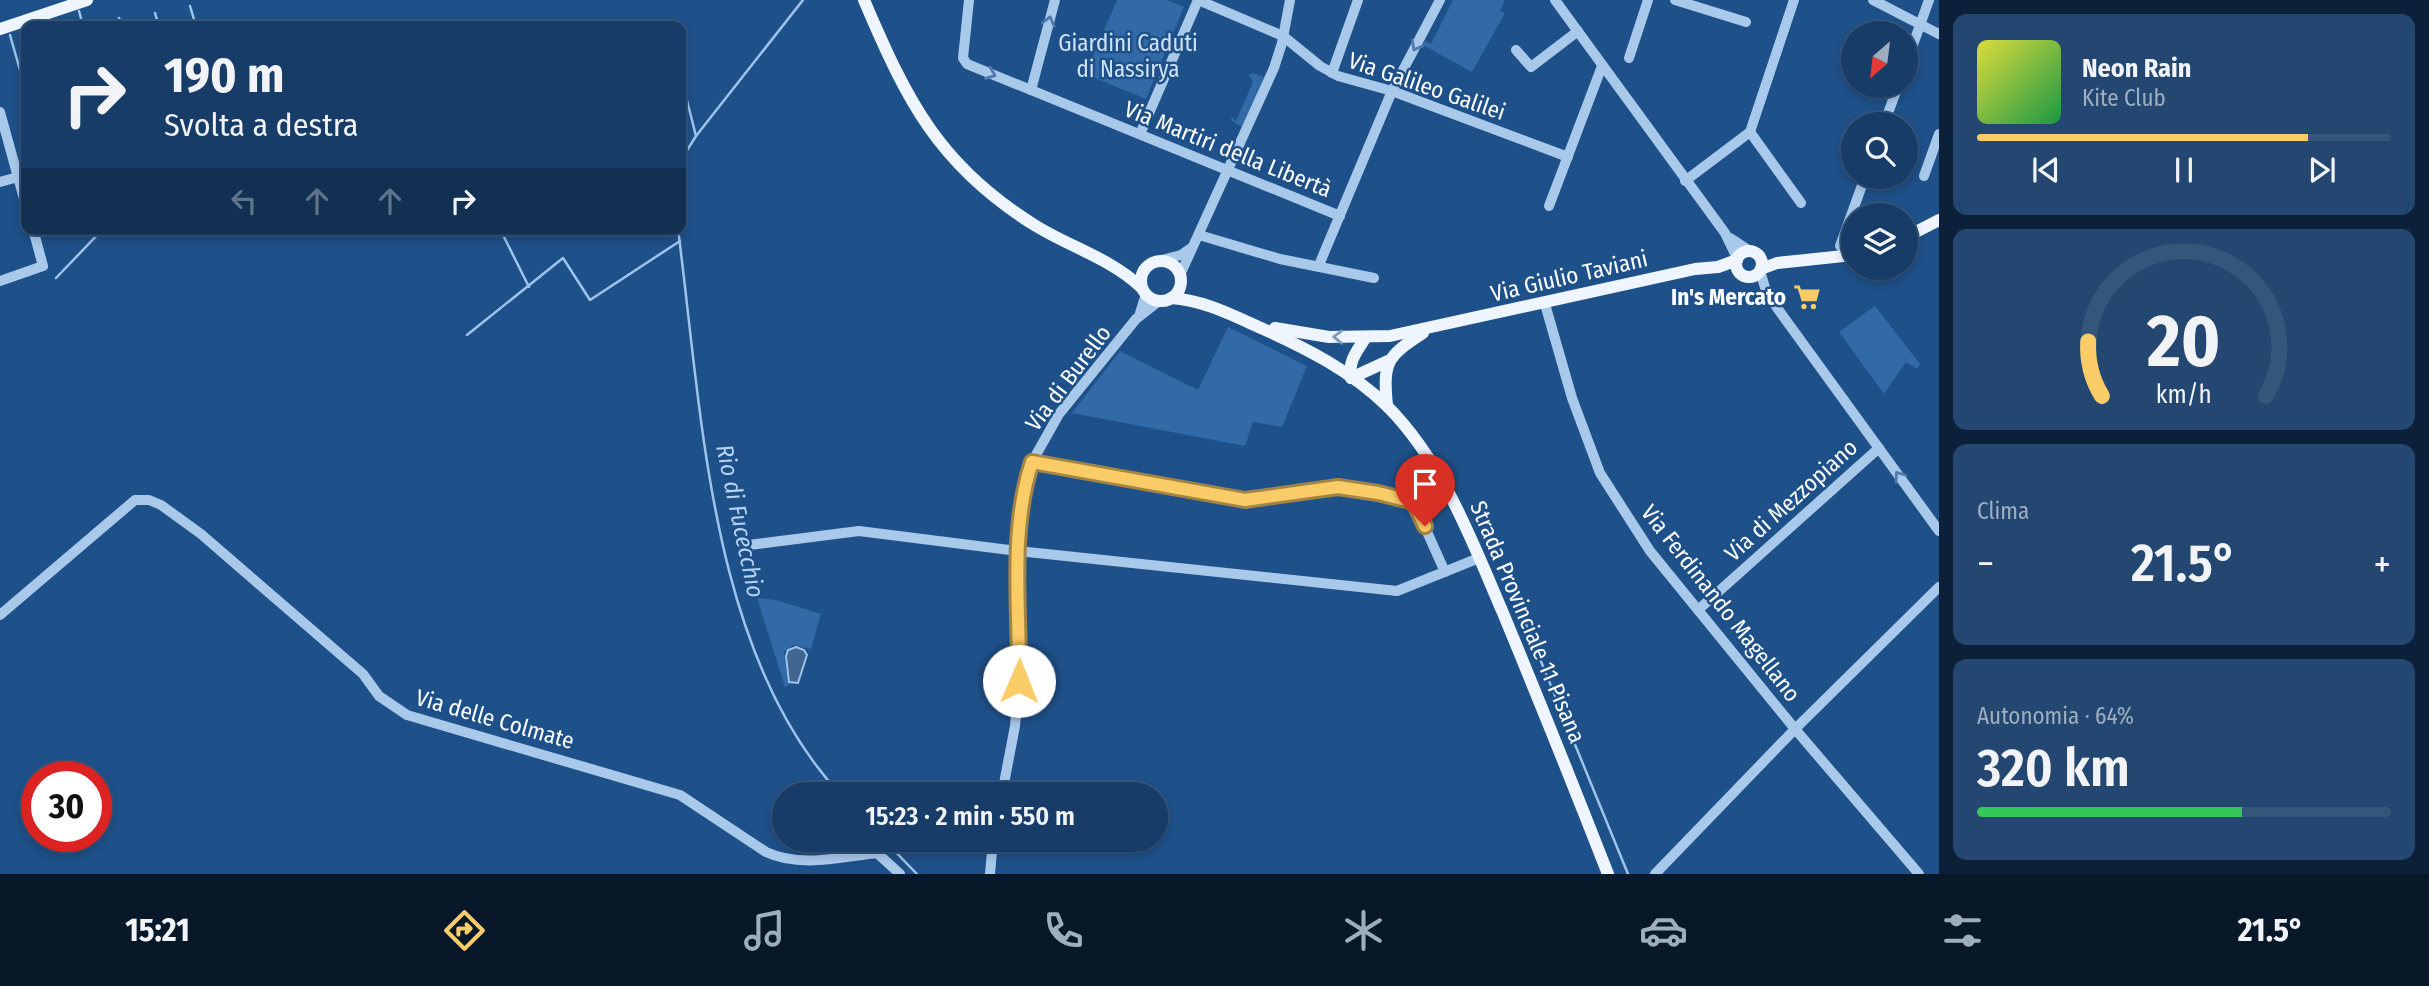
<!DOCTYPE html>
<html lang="it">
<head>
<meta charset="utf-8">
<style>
  :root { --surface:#163c67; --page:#234770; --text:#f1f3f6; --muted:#9eadc0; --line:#35567b; --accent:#facc68 }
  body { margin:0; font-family:"Fira Sans Condensed",sans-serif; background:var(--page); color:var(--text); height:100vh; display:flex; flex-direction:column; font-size:26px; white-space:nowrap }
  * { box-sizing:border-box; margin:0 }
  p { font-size:23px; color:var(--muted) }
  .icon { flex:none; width:38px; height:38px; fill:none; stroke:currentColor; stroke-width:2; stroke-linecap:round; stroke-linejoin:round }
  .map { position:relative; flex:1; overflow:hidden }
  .panel { display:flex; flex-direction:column; gap:14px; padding:14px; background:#0c2139; width:490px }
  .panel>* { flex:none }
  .hud { position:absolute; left:21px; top:21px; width:665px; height:214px; border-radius:14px; box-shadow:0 4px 10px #0003,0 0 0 2px var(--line); background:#163c67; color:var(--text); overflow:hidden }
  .needle { width:46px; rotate:208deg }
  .fabs { position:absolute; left:1841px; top:21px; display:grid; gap:14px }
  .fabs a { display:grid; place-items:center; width:77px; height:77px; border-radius:50%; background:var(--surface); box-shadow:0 4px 10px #0003,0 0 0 2px var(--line); font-size:35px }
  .speed { position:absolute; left:21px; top:761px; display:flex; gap:14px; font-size:35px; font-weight:700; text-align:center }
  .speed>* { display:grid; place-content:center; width:91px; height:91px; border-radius:50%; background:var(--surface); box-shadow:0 4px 10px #0003,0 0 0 2px var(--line); line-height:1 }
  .speed .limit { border:10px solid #d22; background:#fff; color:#111 }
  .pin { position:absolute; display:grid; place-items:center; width:60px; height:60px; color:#fff; margin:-72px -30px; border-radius:50% 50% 50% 0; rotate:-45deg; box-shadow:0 0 7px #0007 }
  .pin .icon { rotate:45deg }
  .me { position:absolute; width:77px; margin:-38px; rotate:1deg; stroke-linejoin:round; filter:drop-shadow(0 0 5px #0008) }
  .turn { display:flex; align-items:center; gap:24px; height:147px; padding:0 28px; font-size:32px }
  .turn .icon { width:91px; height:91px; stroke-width:2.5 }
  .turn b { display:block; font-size:49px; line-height:60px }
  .lanes { display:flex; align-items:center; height:66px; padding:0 28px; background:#0003; justify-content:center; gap:35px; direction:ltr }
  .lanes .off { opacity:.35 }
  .big { font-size:52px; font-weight:600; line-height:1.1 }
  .panel .tile { flex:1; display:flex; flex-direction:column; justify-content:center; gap:10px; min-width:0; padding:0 24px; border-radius:14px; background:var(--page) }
  .panel .dial { align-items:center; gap:0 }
  .dial svg { height:182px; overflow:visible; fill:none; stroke:var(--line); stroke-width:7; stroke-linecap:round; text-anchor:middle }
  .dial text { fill:var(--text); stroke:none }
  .song { display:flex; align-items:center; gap:21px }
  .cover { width:84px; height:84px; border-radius:10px; background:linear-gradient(135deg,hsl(60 70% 55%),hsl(140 70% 35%)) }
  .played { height:7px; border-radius:4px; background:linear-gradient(90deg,var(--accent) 80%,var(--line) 80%) }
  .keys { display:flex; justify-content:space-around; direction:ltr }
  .heat { display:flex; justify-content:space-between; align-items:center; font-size:38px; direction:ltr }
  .charge { height:10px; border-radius:5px; background:linear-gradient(90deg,#34c759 64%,var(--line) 0) }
  .trip { position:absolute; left:772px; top:782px; width:396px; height:70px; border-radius:35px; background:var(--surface); box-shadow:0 4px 10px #0003,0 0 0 2px var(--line); font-weight:600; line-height:70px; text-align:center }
  .dock { display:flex; height:112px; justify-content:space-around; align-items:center; background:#091829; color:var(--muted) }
  .dock .icon { width:49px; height:49px }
  .dock .current { color:var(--accent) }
  .dock b { font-size:32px; color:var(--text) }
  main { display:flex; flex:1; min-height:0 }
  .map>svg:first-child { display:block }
  .green { fill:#326aa7 }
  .water { fill:#41668f; stroke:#9cc4ed; stroke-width:2 }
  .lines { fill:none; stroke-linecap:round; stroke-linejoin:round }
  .stream { stroke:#9cc4ed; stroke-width:2.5 }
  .minor { stroke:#a9c9eb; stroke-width:10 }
  .major { stroke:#eef5fe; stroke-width:12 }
  .oneway { stroke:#4f7aab }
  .oneway2 { stroke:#7c9abe }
  .route-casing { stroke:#a28544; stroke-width:18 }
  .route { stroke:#facc68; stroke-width:12 }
  .labels { text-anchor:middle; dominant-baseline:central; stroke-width:5; stroke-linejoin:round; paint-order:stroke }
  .park-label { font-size:23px; fill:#cee2f8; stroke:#1e5089 }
  .street-label { font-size:23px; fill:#fff; stroke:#1e5089 }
  .poi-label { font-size:23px; font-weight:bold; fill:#fff; stroke:#1e5089; text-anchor:end }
  .water-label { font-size:24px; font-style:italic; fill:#b5d3f3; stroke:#1e5089 }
</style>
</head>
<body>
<main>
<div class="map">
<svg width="1939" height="874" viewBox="0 0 1939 874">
  <rect width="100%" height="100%" fill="#1e5089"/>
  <g class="green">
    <polygon points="1117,0 1167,0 1184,7 1146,99 1085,74"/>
    <polygon points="1453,0 1505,0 1500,11 1505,13 1472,72 1423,45 1425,41 1431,44"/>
    <polygon points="1253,73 1264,77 1242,127 1231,120 1232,117 1236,121 1253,82 1249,75"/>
    <polygon points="1875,306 1920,364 1917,369 1906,362 1884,394 1839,332"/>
    <polygon points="1228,327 1307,366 1282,427 1253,422 1245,446 1072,413 1120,351 1198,390"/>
    <polygon points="757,598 776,600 821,614 811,649 793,645 784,652 789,685 785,687"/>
  </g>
  <polygon class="water" points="796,647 804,650 807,655 798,683 789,682 786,656 788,650"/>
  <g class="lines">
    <g class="stream">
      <polyline points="190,6 196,26"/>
      <polyline points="79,11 83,26"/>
      <polyline points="155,13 159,26"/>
      <polyline points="119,18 122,26"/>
      <polyline points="634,22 638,26"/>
      <polyline points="10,35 26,91"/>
      <polyline points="681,77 696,136"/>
      <polyline points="681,169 686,152 696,136 803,0"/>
      <polyline points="66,229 66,230"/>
      <polyline points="500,229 529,287"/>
      <path d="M678,229c24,182 31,424 162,565"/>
      <polyline points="56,278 103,229"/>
      <polyline points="467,335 563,258 590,300 680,241"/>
      <polyline points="1522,615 1628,874"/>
      <polyline points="884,840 917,874"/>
    </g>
    <g class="minor">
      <polyline points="969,0 963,58 967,64 1340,216"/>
      <polyline points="1198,0 1283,36 1320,66 1338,76 1392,91 1568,157"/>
      <polyline points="1555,0 1725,233 1737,258"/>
      <polyline points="1675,0 1746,22"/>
      <polyline points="1873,0 1939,34"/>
      <polyline points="1516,50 1531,67 1578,31"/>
      <polyline points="1629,58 1648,0"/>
      <polyline points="1906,64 1929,0"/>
      <polyline points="1332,73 1358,0"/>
      <polyline points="1031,90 1055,0"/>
      <polyline points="0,112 26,206"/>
      <polyline points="1884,124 1898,86"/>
      <polyline points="1750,132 1801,203"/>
      <polyline points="1140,134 1198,0"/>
      <polyline points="1924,176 1939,134"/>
      <polyline points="1685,181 1750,132 1794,0"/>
      <polyline points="0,182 18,177"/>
      <polyline points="1549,206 1602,66"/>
      <polyline points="1199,235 1280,259 1374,278"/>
      <polyline points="1730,238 1750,251"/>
      <polyline points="1840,246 1865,177"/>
      <polyline points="1158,261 1181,255 1191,248"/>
      <polyline points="1319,265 1392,91 1440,0"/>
      <polyline points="1760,271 1767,294 1939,531"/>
      <polyline points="1180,275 1274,68 1282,43 1290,0"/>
      <polyline points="0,281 43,266 33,229"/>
      <polyline points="1545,304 1572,398 1600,473 1650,551 1795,729 1919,874"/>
      <polyline points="1140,313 1146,294"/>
      <polyline points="1032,462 1245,500 1338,487 1410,501 1415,505 1445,572"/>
      <polyline points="749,545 859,531 1018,551 1397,591 1479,558"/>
      <polyline points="1698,610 1879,448"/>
      <path d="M0,615l135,-115h14l12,5 40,29 162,140 16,22 28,19 273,80 86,57c34,16 75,5 111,1l23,21"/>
      <polyline points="1002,794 1015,726 1019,681 1018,551 1025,482 1032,462 1059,414 1136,319 1159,301"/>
      <polyline points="990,874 993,840"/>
      <polyline points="1655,874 1795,729 1939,587"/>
    </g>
    <g class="major">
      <path d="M864,0c43,101 75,166 172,226 36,22 74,32 106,62"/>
      <polyline points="0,29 87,0"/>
      <polyline points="1906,237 1939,220"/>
      <circle cx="1749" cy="264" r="13"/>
      <circle cx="1161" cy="281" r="20"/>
      <polyline points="1761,269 1777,263 1853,255"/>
      <path d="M1171,298c32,2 61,17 90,30 45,20 90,43 126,78 56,56 85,135 116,207 36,87 71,174 105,261"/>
      <polyline points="1275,328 1329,337 1390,336 1695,269 1718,267 1737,260"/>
      <path d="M1351,378c-3,-17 6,-27 15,-41"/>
      <polyline points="1351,378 1388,361"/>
      <path d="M1387,406c-4,-44 -1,-49 36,-73"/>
    </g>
  </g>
  <defs><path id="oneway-chevron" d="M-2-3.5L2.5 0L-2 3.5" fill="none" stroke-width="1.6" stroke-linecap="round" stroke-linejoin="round" transform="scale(1.75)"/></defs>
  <g class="oneway">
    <use href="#oneway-chevron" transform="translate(1049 21) rotate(-75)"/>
    <use href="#oneway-chevron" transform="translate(1416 46) rotate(118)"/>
    <use href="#oneway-chevron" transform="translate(991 74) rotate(21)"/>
    <use href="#oneway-chevron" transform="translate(1899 476) rotate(-126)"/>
  </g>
  <use class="oneway2" href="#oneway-chevron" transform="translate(1338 337) rotate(-179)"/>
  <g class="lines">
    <defs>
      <path id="route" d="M1019,681c1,-72 -10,-150 13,-219l213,38 93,-13 40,6 32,8 5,4 10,21"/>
    </defs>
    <use href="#route" class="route-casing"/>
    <use href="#route" class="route"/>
  </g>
  <defs>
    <symbol id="supermarket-bare" viewBox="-9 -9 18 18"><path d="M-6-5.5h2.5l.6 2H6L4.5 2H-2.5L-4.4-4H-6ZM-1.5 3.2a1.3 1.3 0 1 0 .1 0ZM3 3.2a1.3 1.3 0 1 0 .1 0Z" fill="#facc68" stroke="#1e5089" stroke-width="2.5" paint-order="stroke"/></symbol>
  </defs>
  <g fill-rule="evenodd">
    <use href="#supermarket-bare" x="1788" y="278" width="38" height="38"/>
  </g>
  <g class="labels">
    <g class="park-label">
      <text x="1128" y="43">Giardini Caduti<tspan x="1128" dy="26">di Nassirya</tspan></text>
    </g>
    <g class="street-label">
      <text transform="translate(1427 86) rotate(19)">Via Galileo Galilei</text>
      <text transform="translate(1228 149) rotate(22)">Via Martiri della Libertà</text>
      <text transform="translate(1569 276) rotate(-13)">Via Giulio Taviani</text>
      <text transform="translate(1068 378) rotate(-53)">Via di Burello</text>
      <text transform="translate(1791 500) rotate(-42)">Via di Mezzopiano</text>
      <text transform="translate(1721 603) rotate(52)">Via Ferdinando Magellano</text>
      <text transform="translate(1528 622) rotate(67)">Strada Provinciale 11 Pisana</text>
      <text transform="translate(495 719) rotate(16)">Via delle Colmate</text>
    </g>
    <g class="poi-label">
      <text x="1786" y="297">In's Mercato</text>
    </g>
    <g class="water-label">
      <text transform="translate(740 521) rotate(78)">Rio di Fucecchio</text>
    </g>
  </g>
</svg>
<div class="fabs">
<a><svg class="needle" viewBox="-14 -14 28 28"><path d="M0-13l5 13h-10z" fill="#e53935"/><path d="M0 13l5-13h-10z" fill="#9eadc0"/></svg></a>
<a><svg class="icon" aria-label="search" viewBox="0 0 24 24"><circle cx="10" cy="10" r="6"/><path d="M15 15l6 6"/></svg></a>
<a><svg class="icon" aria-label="layers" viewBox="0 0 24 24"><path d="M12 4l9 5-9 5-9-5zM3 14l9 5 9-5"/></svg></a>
</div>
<div class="speed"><div class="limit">30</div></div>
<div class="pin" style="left:1425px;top:526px;background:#d93025"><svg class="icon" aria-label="arrive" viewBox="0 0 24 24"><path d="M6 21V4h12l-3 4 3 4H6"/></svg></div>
<svg class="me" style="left:1019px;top:681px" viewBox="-20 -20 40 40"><circle r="19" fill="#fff"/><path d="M0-13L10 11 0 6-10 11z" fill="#facc68"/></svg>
<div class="trip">15:23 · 2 min · 550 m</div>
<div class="hud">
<div class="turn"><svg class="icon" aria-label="right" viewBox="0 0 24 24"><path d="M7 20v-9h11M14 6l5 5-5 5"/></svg><div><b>190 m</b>Svolta a destra</div></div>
<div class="lanes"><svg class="icon off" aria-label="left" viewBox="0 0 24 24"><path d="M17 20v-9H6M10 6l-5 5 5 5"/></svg><svg class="icon off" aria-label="ahead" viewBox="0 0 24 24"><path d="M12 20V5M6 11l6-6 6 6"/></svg><svg class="icon off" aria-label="ahead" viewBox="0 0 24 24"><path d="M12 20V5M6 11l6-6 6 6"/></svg><svg class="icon" aria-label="right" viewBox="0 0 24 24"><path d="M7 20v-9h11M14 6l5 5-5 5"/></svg></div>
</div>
</div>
<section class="panel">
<div class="tile">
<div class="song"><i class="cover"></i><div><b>Neon Rain</b><p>Kite Club</p></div></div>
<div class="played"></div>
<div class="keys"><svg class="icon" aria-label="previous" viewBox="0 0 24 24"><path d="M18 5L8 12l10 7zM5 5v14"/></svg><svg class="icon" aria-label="pause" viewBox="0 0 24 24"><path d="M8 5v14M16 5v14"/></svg><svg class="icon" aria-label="next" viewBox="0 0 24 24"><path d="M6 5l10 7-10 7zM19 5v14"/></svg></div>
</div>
<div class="tile dial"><svg viewBox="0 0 100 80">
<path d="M14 69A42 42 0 1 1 86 69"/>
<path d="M14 69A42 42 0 0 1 8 45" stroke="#facc68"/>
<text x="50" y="56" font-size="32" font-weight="700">20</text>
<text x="50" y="72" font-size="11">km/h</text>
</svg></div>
<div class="tile"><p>Clima</p>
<div class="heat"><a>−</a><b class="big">21.5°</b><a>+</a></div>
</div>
<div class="tile"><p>Autonomia · 64%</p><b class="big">320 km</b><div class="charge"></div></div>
</section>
</main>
<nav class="dock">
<b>15:21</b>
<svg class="icon current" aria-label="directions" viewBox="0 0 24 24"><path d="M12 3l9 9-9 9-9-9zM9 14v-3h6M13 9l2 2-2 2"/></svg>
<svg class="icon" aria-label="music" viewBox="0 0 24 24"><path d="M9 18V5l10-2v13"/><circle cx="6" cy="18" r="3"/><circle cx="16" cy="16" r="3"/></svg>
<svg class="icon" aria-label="phone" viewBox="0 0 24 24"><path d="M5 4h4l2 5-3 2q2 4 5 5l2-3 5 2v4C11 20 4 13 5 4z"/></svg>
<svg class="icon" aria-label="climate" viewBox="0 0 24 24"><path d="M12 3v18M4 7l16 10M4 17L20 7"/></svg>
<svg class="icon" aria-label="car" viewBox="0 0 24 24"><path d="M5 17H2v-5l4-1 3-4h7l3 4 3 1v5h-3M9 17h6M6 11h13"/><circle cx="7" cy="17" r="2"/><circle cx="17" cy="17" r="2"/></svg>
<svg class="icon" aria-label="filters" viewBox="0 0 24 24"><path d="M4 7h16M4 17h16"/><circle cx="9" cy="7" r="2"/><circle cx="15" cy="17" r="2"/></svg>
<b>21.5°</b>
</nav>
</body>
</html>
